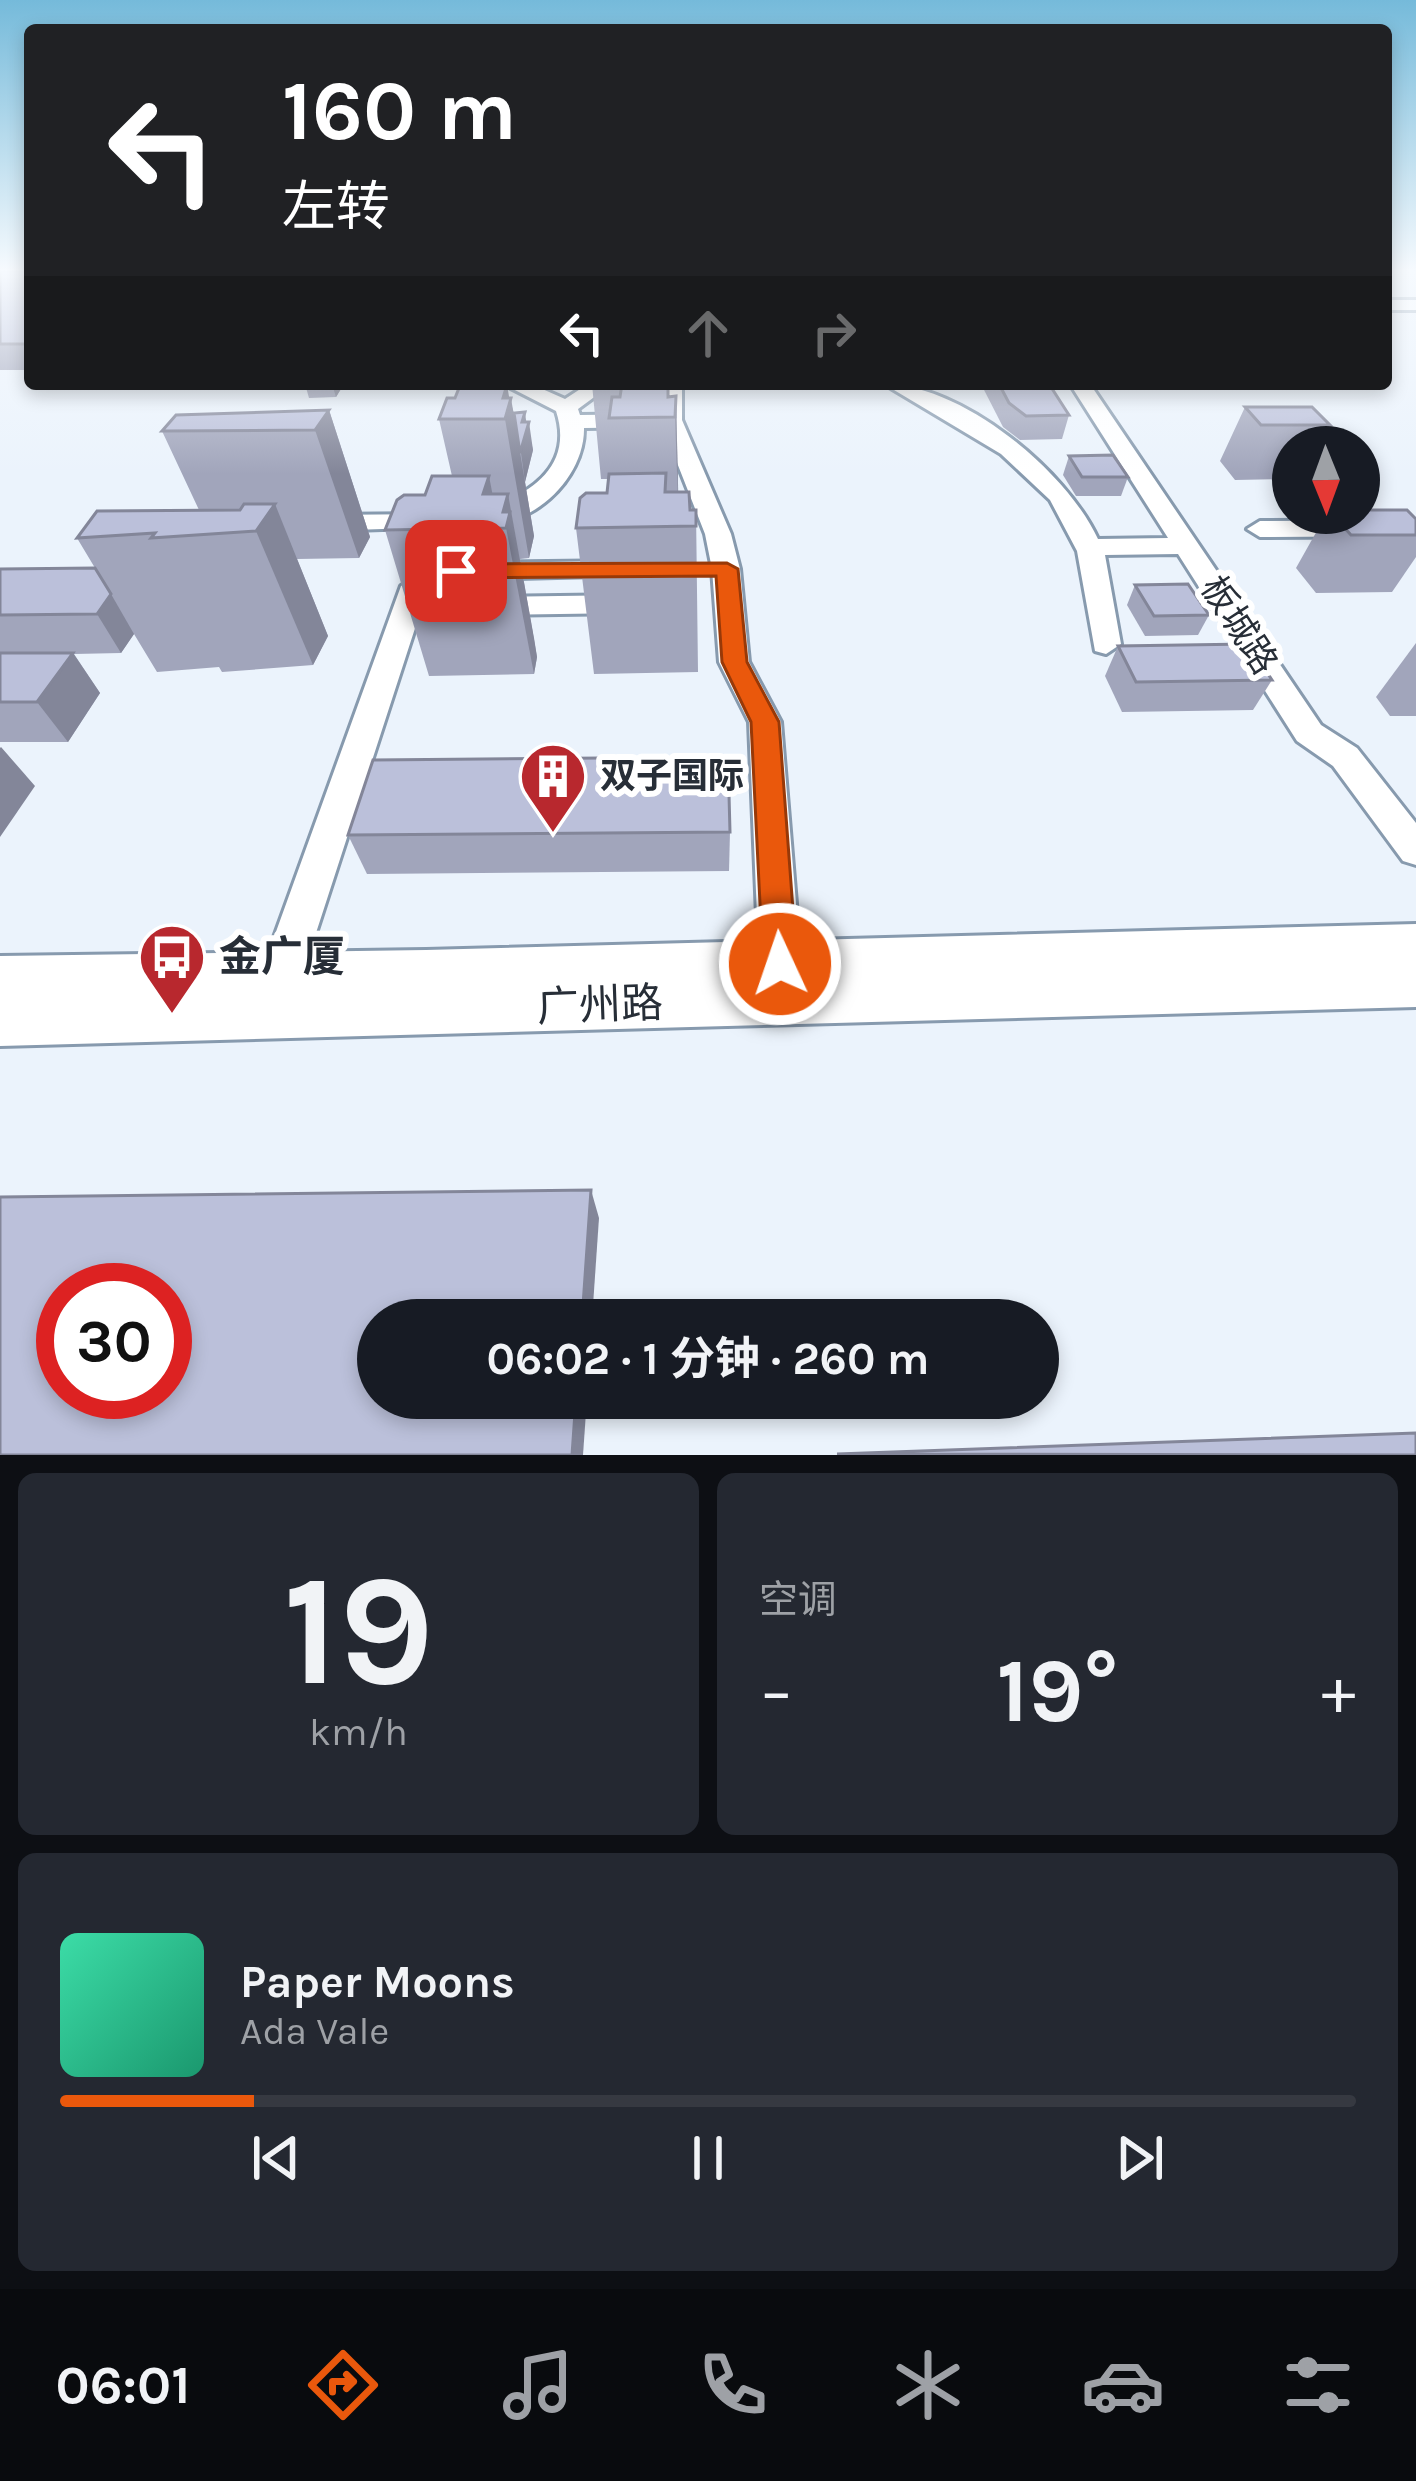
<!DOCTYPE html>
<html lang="zh">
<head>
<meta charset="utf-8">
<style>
  :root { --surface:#171b24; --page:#242831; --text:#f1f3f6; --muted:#9ea1a6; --line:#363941; --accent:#ea580c }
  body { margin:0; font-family:Karla,"Noto Sans SC",sans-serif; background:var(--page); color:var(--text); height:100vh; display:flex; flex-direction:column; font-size:45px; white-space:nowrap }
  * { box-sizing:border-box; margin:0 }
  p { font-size:39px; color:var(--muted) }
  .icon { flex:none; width:66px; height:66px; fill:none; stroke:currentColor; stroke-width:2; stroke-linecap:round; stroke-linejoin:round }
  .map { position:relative; height:1455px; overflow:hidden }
  .sheet { display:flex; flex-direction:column; gap:18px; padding:18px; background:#0d0f14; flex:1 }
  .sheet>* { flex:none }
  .banner { position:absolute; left:24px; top:24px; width:1368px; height:366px; border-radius:12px; box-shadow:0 6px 18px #0003; background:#202124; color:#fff; overflow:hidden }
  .needle { width:78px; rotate:179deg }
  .tools { position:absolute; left:1272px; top:426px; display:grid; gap:24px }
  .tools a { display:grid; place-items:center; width:108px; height:108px; border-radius:50%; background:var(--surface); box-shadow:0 6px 18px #0003; font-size:60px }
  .speed { position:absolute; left:36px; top:1263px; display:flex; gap:24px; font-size:60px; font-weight:700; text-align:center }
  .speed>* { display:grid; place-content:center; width:156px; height:156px; border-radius:50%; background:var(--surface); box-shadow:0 6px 18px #0003; line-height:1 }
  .speed .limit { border:18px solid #d22; background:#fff; color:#111 }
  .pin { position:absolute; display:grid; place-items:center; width:102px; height:102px; color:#fff; margin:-51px; border-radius:24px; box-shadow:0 6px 18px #0006 }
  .me { position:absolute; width:132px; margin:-66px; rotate:357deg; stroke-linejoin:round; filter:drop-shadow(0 0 9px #0008) }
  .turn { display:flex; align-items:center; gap:42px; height:252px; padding:0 60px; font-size:54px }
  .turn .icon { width:156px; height:156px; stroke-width:2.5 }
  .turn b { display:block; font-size:84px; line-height:102px }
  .lanes { display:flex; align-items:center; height:114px; padding:0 60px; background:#0003; justify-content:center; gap:60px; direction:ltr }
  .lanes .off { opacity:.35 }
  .big { font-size:90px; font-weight:700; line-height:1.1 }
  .sheet .card { flex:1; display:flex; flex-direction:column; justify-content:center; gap:18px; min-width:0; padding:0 42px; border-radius:18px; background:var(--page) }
  .sheet .dial { align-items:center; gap:0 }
  .dial b { font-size:156px; line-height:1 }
  .song { display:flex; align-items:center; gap:36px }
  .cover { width:144px; height:144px; border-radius:18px; background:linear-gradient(135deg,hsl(160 70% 55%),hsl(160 70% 35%)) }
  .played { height:12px; border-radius:6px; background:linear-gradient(90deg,var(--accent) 15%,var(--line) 15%) }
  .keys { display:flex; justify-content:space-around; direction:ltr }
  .heat { display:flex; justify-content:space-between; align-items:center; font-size:66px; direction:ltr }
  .sheet .tiles { flex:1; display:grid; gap:18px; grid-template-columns:1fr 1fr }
  .card:last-child { grid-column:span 2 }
  .trip { position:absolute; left:357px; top:1299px; width:702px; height:120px; border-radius:60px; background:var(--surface); box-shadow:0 6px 18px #0003; font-weight:700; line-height:120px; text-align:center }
  .tabs { display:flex; height:192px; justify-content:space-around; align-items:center; background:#090b0e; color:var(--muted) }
  .tabs .icon { width:84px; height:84px }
  .tabs .active { color:var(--accent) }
  .tabs b { font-size:54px; color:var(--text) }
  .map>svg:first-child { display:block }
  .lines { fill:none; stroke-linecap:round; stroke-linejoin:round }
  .minor-casing { stroke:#879aae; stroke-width:6 }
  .major-casing { stroke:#879aae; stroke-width:6 }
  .minor { fill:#fff; fill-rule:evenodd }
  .major { fill:#fff; fill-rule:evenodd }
  .wall { fill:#a1a5bb }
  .shaded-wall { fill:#838699 }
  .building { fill:#bbc0da; stroke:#838699; stroke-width:3; fill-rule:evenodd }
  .route { fill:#ea580c; stroke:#983908; stroke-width:3 }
  .labels { text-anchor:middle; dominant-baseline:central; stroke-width:12; stroke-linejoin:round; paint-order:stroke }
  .street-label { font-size:36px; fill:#272e37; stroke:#fff }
  .poi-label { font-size:36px; font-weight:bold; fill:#272e37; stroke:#fff; text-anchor:start }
  .near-poi-label { font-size:42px; font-weight:bold; fill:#272e37; stroke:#fff; text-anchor:start }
  .near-street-label { font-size:42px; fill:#272e37; stroke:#fff }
</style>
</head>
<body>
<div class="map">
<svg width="1416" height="1455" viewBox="0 0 1416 1455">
  <rect width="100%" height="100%" fill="#ebf3fc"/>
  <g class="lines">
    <defs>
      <g id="minor">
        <rect x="1386" y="300" width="30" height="10"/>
        <path d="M503,384h28l34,15 23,-15h24l-34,25 2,6 80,-1 2,-30h20v36l49,114 9,35 9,93 32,60 20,242 -6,13 -15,6 -15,-6 -6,-13 -10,-242 -30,-60 -7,-93 -7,-35 -42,-107 -79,1c1,51 -55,105 -108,93l-4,-5 4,-5c50,-13 99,-42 80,-100z"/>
        <path d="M884,384c77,0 182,86 214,155l70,-1 -98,-154h20l231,341 36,23 59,75v42l-13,-4 -70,-95 -36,-25 -119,-187 -73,1 16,89 -15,10 -11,-3 -18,-100 -27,-51 -49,-46z"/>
        <polygon points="433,514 446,522 442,527 323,531 310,523 323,515"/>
        <polygon points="1416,520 1416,536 1260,537 1247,529 1260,521"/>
        <polygon points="626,561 640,569 636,575 479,579 465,571 479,563"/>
        <polygon points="415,577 429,586 425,598 628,595 642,604 628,613 419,616 302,976 296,989 281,995 266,989 260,976 401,586"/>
      </g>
      <polygon id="major" points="1416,924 1416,1007 0,1046 0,956 426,950"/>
    </defs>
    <use href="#minor" class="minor-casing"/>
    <use href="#major" class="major-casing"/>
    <use href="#minor" class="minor"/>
    <use href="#major" class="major"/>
  </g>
  <g class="wall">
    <rect x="0" y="271" width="30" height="99"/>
    <polygon points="305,384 344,384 336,397 309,398"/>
    <polygon points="592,384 668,384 669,397 676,396 678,492 690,510 696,510 698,672 594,674 576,528 607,493 608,479 601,479"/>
    <polygon points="981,384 1049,384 1069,415 1062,439 1020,440 1003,427"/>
    <polygon points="509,398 514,413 526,422 533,450 525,482 534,536 529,558 520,559 537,657 534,674 429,676 385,530 425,495 452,476 439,419"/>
    <polygon points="1245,407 1330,425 1318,447 1293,447 1293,479 1235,480 1220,461"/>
    <polygon points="329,410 370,537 359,558 297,559 328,636 313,665 222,672 219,667 157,672 134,634 121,653 74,654 100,693 68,742 0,742 0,569 95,568 77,538 199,510 162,431"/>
    <polygon points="1069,456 1128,477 1121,496 1076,496 1063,475"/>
    <polygon points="1327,513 1359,513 1416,519 1416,557 1392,592 1316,593 1296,568"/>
    <polygon points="1135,585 1209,615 1198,635 1145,636 1127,605"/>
    <polygon points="1416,643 1416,716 1390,716 1376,697"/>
    <polygon points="1118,646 1272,680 1253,710 1122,712 1105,676"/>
    <polygon points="730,832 729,871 367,874 348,835"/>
  </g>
  <g class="shaded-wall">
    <polygon points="332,384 344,384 336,397"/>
    <polygon points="507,385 510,402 511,398 534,536 529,558 505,419 503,398"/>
    <polygon points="676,396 679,527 675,417"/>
    <polygon points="329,410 370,537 359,558 315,430"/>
    <polygon points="525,412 527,428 529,422 533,450 525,482 521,453 522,422"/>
    <polygon points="489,476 499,528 483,494"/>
    <polygon points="508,494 534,638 537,657 534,674 503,512"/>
    <polygon points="275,504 328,636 313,665 256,531"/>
    <polygon points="111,594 134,634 121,653 97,614"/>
    <polygon points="73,653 100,693 68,742 37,702"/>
    <polygon points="1,747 35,786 0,837 0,748"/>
    <polygon points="591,1190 599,1218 592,1320 582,1320"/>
    <polygon points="576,1398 587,1398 583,1455 572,1455"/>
  </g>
  <g class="building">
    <rect x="0" y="271" width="30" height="73"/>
    <polygon points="622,384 668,384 668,397 676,396 675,417 609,418 612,397 620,397"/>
    <polygon points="999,384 1049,384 1069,415 1026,416 1009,403"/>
    <polygon points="507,385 503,398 511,398 505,419 439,419 447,398 455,398 459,388"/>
    <polygon points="1245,407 1312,407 1330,425 1261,425"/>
    <polygon points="329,410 315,430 162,431 176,415"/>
    <polygon points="525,412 522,422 529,422 520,453 514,413"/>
    <polygon points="1113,455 1128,477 1082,477 1069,456"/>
    <polygon points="666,473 665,492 689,492 690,510 696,510 696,526 576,528 580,498 586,493 607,493 609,474"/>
    <polygon points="432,476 489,476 483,494 508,494 503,512 510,512 506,528 385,530 397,500 404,495 425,495"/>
    <polygon points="244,504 275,504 256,531 151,538 155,533 77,538 97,511 240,510"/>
    <polygon points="1359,510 1407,510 1416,519 1416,535 1351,535 1331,513 1359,513"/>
    <polygon points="95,568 111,594 97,614 0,615 0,569"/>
    <polygon points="1188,584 1209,615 1154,616 1135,585"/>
    <polygon points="1248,644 1272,680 1136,682 1118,646"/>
    <polygon points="0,653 73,653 37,702 0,702"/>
    <polygon points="728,757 730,832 348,835 373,760"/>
    <path d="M591,1190l-9,130h-204v78h198l-4,57h-572v-258zM63,1290h102v102h-102z"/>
    <polygon points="1416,1433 1416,1455 837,1454"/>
  </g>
  <linearGradient id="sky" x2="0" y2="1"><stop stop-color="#75bada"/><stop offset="0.57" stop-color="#f6fafe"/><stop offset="1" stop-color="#f6fafe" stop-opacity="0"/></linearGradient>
  <rect width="1416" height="474" fill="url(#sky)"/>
  <polygon class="route" points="727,563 738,569 747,662 779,722 797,964 792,975 780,980 768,975 763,964 751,722 722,662 716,576 456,578 444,571 456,564"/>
  <defs>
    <symbol id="building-pin" viewBox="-11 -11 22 30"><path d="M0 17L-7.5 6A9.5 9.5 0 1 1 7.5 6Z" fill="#b8282e" stroke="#fff"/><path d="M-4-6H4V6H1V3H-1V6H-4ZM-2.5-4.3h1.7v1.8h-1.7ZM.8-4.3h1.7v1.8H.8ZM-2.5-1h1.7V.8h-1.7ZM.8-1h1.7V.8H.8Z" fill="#fff"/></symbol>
    <symbol id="bus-pin" viewBox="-11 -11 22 30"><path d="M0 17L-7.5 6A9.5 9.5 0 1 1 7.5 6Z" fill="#b8282e" stroke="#fff"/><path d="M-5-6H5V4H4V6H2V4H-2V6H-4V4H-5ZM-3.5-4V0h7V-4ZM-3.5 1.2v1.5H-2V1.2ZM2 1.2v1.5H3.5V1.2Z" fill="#fff"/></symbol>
  </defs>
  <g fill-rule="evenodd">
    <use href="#building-pin" x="515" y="738" width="76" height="104"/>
    <use href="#bus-pin" x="134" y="919" width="76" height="104"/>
  </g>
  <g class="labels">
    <g class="street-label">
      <text transform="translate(1239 625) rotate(57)">板城路</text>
    </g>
    <g class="poi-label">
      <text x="600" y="776">双子国际</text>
    </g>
    <g class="near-poi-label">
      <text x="219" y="957">金广厦</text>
    </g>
    <g class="near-street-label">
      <text transform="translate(600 1005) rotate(-2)">广州路</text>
    </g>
  </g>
</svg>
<div class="tools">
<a><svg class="needle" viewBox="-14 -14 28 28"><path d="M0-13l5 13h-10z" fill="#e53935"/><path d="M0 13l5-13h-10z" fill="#9ea1a6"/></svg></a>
</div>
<div class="speed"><div class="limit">30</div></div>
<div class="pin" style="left:456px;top:571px;background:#d93025"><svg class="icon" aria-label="arrive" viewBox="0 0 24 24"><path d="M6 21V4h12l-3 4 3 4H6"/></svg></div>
<svg class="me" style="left:780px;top:964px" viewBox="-20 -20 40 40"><circle r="17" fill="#ea580c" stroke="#fff" stroke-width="3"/><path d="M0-11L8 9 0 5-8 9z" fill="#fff"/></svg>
<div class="trip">06:02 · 1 分钟 · 260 m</div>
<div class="banner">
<div class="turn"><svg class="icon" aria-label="left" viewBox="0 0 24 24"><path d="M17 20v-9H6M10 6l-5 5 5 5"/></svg><div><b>160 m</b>左转</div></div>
<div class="lanes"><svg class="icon" aria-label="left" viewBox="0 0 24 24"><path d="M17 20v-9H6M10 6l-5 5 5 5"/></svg><svg class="icon off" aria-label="ahead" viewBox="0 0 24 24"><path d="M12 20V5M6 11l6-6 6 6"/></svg><svg class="icon off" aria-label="right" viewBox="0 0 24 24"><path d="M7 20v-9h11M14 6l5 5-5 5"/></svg></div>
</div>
</div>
<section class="sheet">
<div class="tiles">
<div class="card dial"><b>19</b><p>km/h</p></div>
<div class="card"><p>空调</p>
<div class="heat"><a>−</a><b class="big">19°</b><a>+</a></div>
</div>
<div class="card">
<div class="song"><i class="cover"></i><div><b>Paper Moons</b><p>Ada Vale</p></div></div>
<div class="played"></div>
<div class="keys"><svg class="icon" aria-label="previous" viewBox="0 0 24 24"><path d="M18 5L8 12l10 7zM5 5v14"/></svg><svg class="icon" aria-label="pause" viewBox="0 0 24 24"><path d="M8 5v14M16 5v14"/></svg><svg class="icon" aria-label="next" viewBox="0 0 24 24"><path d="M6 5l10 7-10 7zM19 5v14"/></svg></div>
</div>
</div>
</section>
<nav class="tabs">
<b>06:01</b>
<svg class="icon active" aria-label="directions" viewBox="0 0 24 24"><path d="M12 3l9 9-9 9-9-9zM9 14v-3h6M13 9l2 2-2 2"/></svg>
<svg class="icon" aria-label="music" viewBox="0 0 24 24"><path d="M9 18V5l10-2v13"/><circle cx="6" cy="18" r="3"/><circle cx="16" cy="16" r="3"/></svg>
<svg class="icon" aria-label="phone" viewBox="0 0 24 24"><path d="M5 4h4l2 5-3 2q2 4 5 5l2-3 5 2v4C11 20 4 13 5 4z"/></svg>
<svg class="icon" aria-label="climate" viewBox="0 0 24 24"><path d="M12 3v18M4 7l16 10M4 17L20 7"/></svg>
<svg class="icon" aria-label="car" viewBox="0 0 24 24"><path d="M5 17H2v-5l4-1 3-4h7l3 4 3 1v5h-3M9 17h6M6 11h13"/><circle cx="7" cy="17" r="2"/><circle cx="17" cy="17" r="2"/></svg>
<svg class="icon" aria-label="filters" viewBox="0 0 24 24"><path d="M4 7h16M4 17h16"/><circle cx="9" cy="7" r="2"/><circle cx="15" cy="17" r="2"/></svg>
</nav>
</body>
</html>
